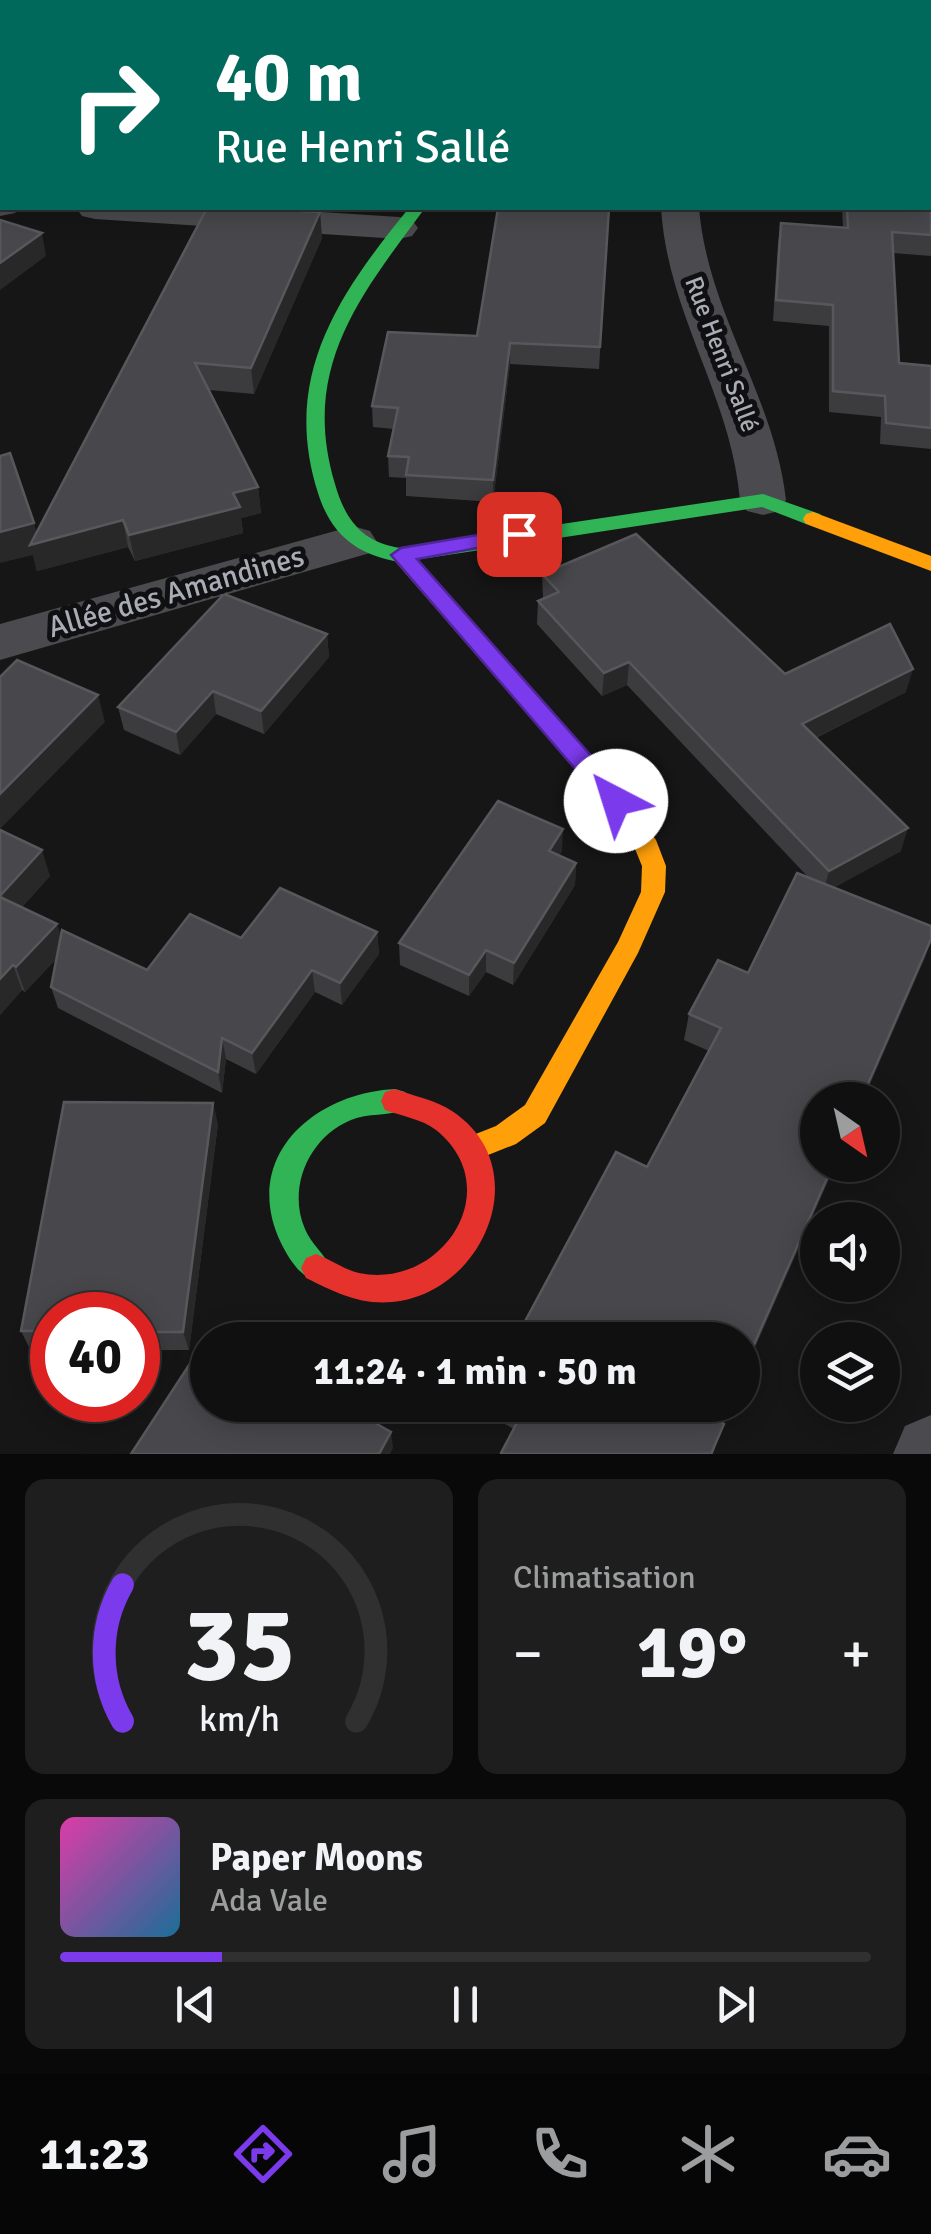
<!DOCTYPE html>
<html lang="fr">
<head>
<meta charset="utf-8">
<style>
  :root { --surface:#101010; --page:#1e1e1e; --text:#f1f3f6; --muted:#9c9d9f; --line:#303030; --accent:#7c3aed }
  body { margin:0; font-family:Signika,sans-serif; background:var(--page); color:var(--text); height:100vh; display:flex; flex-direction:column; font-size:38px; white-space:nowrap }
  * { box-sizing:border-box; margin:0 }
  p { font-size:32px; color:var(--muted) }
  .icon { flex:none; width:55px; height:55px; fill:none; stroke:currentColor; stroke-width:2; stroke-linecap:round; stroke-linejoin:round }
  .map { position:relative; height:1454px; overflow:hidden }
  .details { display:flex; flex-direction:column; gap:25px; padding:25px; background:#090909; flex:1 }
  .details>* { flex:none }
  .hud { position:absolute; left:0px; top:0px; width:932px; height:210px; box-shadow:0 5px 25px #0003,0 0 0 2px var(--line); background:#00695c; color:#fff; overflow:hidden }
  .needle { width:65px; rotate:146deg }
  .tools { position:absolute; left:800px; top:1082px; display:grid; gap:20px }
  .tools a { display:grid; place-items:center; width:100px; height:100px; border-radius:50%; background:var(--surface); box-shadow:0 5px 25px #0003,0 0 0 2px var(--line); font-size:50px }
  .speed { position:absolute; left:30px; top:1292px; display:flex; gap:20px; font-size:50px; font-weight:700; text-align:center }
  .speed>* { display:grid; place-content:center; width:130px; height:130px; border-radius:50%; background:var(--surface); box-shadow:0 5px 25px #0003,0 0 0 2px var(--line); line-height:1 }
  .speed .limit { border:15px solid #d22; background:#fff; color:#111 }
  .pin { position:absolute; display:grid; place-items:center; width:85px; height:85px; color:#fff; margin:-42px; border-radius:20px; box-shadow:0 5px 15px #0006 }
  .me { position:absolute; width:110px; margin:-55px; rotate:320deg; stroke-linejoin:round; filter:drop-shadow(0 0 8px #0008) }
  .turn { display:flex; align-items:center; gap:35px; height:210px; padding:0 50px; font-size:45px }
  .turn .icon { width:130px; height:130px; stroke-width:2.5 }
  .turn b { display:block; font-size:70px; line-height:85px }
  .big { font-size:75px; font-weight:800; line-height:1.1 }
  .details .tile { flex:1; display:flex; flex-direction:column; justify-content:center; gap:15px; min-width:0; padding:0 35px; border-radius:20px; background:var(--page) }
  .details .dial { align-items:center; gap:0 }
  .dial svg { height:260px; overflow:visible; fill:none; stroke:var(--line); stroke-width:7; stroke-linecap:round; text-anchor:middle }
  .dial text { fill:var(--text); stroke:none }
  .song { display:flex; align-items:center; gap:30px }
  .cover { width:120px; height:120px; border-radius:15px; background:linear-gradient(135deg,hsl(320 70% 55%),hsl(200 70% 35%)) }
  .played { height:10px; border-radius:5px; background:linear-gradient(90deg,var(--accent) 20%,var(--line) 20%) }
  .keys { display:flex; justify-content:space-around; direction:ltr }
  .heat { display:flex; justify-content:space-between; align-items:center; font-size:55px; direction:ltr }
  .details .tiles { flex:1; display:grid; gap:25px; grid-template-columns:1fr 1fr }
  .tile:last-child { grid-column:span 2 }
  .trip { position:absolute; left:190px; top:1322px; width:570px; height:100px; border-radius:50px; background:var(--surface); box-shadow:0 5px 25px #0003,0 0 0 2px var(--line); font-weight:800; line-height:100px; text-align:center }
  .dock { display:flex; height:160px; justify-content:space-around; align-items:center; background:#060606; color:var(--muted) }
  .dock .icon { width:70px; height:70px }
  .dock .on { color:var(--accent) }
  .dock b { font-size:45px; color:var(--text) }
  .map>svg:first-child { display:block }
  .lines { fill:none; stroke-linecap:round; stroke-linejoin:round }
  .street { fill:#4b4b4f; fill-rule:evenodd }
  .fast { fill:#30b455; fill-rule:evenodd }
  .slow { fill:#ff9f0a; fill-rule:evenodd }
  .jam { fill:#e5322d; fill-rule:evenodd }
  .wall { fill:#3c3c3f }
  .shaded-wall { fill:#282829 }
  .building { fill:#48484c; stroke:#57585c; stroke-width:2.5 }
  .route { fill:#7c3aed; stroke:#51269a; stroke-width:2.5 }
  .labels { text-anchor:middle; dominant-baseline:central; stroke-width:10; stroke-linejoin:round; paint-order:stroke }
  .far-street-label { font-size:25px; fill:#a9acb5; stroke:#101012 }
  .street-label { font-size:30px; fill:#a9acb5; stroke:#101012 }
</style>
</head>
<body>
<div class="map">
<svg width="931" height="1454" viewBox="0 0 931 1454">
  <rect width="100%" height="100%" fill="#161616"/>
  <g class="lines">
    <g class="street">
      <polygon points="182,0 215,0 217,2 184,2"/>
      <polygon points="0,194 2,208 19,208 15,213 0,216"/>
      <polygon points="76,208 260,208 399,217 412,220 418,228 412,236 399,239 95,219 82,216"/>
      <path d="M661,208h38c9,106 75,187 87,292l-7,11 -16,4 -16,-4 -7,-11c-9,-105 -72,-184 -79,-292z"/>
      <polygon points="353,526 370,531 377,542 370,553 0,660 0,624"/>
      <polygon points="931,1415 931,1454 893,1454 905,1426"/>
    </g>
    <g class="fast">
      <path d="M409,208h16c-65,88 -125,160 -90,276 10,36 28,59 66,64l362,-54 57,20 3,5 -3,5h-14l-44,-17 -361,55c-43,-6 -70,-27 -83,-69 -37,-116 20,-198 91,-285z"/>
      <path d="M395,1089l10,3 4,9 -4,9c-17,6 -37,3 -54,10 -42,17 -64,68 -46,109 6,15 19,24 26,39l-5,10 -10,4c-17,-7 -27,-23 -35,-39 -41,-86 33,-150 114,-154z"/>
    </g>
    <g class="slow">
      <polygon points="813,512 931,556 931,571 806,524 803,519 806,514"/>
      <polygon points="401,548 408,550 624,795 656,840 666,866 665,892 638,953 545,1123 516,1144 473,1161 463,1157 459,1148 463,1139 496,1126 525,1105 618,942 641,892 642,866 633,844 608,807 394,560 391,555"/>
    </g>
    <path class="jam" d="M395,1089c18,7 41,11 57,22 86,57 31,183 -60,191 -33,3 -57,-10 -86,-24l-5,-10 5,-10 10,-4c14,5 29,16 43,19 82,17 150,-84 77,-143 -14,-11 -35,-14 -51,-20l-4,-9 4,-9z"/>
  </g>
  <g class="wall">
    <polygon points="931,0 931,256 893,253 899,363 931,366 931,449 880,444 881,417 829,412 829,326 773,321 778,243 781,223 843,228 842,208 930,208"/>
    <polygon points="320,212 322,238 254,394 209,390 258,487 261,513 241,518 243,533 135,561 128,547 37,571 33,555 37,532"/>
    <polygon points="608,216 599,369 510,364 493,502 406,496 406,478 389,477 388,456 394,429 373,427 372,406 477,336"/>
    <polygon points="542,574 785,674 906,692 816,738 901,851 834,887 926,955 863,1100 818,1100 835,1165 742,1377 742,1340 647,1167 709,1051 684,1040 689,1014 748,973 808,877 627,685 602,696 537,624 538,601 543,599"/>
    <polygon points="327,634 329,657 264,734 216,714 180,755 124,730 118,707"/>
    <polygon points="0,830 50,876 22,907 61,937 147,970 241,938 377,932 379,954 342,1005 315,992 256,1074 226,1059 222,1093 58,1008 51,987 56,959 25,992 22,990 0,1015"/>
    <polygon points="562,851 559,855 576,863 575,885 513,985 486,972 469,996 400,965 399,943"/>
    <polygon points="218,1124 189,1350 138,1350 138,1315 52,1315 52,1349 30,1349 21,1331"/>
    <polygon points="486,1405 731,1405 723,1423 713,1454 501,1454 514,1429 486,1414"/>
  </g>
  <g class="shaded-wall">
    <polygon points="44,0 64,0 60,2 40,2"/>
    <polygon points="320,212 322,238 254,394 251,368"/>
    <polygon points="42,233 46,256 0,290 0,263"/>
    <polygon points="510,343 510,364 493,502 493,480"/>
    <polygon points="258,487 261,513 241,518 243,533 135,561 129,535 233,493"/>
    <polygon points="123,520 128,547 37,571 33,555 0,563 0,532 34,523 39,542"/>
    <polygon points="327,634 329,657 264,734 261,711"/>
    <polygon points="629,662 627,685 602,696 604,673"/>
    <polygon points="913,669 906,692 797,747 802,724"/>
    <polygon points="213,691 216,714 180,755 176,732"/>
    <polygon points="98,695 105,722 0,829 0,794"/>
    <polygon points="908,828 901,851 823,894 829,871"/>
    <polygon points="563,829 562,851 548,874 549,851"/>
    <polygon points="42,850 50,876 8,922 0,896"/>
    <polygon points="576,863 575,885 513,985 514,963"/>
    <polygon points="57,924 65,949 25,992 16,967"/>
    <polygon points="377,932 379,954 342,1005 340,983"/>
    <polygon points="931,939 926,955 863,1100 861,1100"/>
    <polygon points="486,950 486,972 469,996 469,975"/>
    <polygon points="13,965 22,990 0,1015 0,979"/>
    <polygon points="312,970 315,992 256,1074 252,1053"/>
    <polygon points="222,1038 226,1059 222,1093 218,1072"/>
    <polygon points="213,1103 218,1124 189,1350 183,1332"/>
    <polygon points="833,1165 835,1165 742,1377 742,1372"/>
    <polygon points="391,1432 393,1448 390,1454 379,1454"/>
  </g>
  <g class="building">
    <polygon points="0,0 44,0 40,2 2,2 2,27 0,29"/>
    <polygon points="276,0 413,0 413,2 273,2"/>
    <polygon points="511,0 931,0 931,235 892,232 899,363 931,366 931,428 886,423 885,396 833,391 833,305 776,300 781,223 848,228 847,208 930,208 930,2 510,2"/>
    <polygon points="207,208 244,208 320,212 251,368 195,363 258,487 233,493 240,507 129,535 123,520 30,545"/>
    <polygon points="498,208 609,208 600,347 510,343 493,480 406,475 409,457 388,456 398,408 372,406 388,332 477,336"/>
    <polygon points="0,220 42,233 0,263"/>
    <polygon points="10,453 34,523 0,532 0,456"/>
    <polygon points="636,534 785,674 890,624 913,669 802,724 908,828 829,871 629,662 604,673 538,601 559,592 542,574"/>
    <polygon points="224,594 327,634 261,711 213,691 176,732 118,707"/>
    <polygon points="17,660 98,695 0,794 0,677"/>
    <polygon points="498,801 563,829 549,851 576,863 514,963 486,950 469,975 399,943"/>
    <polygon points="0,830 42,850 0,896"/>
    <polygon points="797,873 931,926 931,939 861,1100 818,1100 818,1165 833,1165 742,1372 742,1340 515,1340 616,1152 647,1167 721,1028 689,1014 718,960 748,973"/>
    <polygon points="280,888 377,932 340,983 312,970 252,1053 222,1038 218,1072 51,987 62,930 147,970 190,914 241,938"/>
    <polygon points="0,897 57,924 16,967 13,965 0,979"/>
    <polygon points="64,1102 213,1103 183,1332 138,1332 138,1315 52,1315 52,1331 21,1331"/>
    <polygon points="210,1333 223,1340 208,1340 208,1405 343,1405 391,1432 379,1454 131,1454"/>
    <polygon points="508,1405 728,1405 721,1422 724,1424 711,1454 502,1454 501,1453 522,1413"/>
  </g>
  <polygon class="route" points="519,528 526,530 526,539 417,559 625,794 628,801 625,807 608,807 391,555 401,548"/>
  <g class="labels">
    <g class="far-street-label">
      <text transform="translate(722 354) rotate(69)">Rue Henri Sallé</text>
    </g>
    <g class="street-label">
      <text transform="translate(176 592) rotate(-16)">Allée des Amandines</text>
    </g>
  </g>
</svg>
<div class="tools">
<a><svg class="needle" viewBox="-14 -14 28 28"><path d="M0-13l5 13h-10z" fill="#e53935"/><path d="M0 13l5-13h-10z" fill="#9c9d9f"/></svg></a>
<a><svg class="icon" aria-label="sound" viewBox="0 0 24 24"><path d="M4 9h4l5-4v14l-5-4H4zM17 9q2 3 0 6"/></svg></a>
<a><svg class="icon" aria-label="layers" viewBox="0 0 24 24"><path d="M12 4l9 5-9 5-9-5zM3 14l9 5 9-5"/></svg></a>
</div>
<div class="speed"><div class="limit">40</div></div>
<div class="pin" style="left:519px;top:534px;background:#d93025"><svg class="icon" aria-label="arrive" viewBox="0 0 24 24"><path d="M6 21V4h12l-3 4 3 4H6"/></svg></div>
<svg class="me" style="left:616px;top:801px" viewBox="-20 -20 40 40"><circle r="19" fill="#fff"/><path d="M0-13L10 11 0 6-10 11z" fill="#7c3aed"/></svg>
<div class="trip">11:24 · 1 min · 50 m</div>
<div class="hud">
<div class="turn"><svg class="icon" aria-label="right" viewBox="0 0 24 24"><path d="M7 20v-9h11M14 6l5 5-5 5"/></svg><div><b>40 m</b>Rue Henri Sallé</div></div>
</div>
</div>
<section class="details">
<div class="tiles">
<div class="tile dial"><svg viewBox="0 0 100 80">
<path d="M14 69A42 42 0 1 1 86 69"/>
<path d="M14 69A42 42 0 0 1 14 27" stroke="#7c3aed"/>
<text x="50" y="56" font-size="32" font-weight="700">35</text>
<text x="50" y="72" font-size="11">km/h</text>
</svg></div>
<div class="tile"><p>Climatisation</p>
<div class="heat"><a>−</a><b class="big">19°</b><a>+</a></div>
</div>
<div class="tile">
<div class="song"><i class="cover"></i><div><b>Paper Moons</b><p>Ada Vale</p></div></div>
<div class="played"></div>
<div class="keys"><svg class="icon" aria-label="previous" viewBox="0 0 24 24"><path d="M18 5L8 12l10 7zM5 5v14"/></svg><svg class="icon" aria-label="pause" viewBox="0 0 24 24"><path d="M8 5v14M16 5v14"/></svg><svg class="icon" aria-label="next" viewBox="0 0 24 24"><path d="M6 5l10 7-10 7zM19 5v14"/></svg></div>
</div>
</div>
</section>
<nav class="dock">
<b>11:23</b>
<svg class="icon on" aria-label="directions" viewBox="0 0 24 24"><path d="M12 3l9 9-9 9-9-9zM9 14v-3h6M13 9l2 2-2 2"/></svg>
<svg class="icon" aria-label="music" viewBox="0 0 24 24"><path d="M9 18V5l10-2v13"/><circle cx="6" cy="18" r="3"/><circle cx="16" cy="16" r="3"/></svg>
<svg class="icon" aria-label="phone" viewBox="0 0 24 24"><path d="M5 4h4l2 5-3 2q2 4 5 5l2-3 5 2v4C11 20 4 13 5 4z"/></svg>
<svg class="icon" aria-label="climate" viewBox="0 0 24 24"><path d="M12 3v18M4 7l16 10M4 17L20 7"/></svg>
<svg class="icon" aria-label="car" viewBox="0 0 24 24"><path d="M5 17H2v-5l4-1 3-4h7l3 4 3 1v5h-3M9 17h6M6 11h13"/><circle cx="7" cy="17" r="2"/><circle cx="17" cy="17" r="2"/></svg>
</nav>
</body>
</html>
